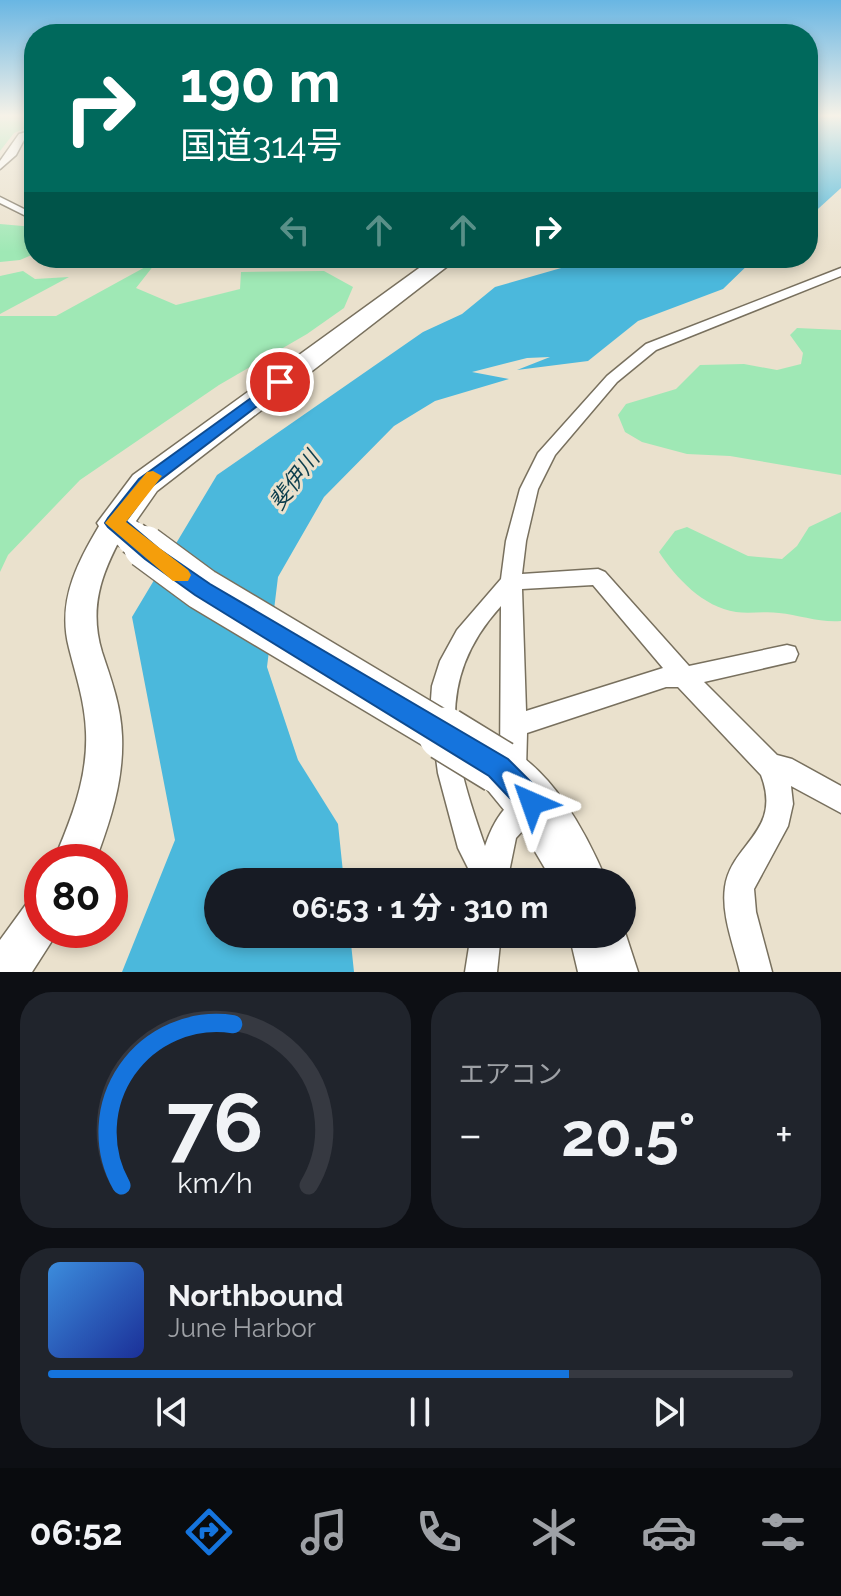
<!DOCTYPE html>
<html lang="ja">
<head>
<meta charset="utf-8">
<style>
  :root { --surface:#171b24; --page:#20242c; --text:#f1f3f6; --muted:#9ea1a6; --line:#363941; --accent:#1574dd }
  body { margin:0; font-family:Raleway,"Noto Sans JP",sans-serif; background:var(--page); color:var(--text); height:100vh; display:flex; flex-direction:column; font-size:30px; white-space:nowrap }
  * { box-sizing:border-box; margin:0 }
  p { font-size:26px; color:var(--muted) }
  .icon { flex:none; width:44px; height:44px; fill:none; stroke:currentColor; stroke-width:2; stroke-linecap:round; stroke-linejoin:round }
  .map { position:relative; height:972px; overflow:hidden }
  .panel { display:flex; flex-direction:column; gap:20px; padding:20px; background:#0d0f14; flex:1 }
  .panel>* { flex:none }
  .banner { position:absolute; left:24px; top:24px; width:794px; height:244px; border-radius:32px; box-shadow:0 4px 12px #0003; background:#00695c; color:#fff; overflow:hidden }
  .speed { position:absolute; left:24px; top:844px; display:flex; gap:16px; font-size:40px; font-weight:700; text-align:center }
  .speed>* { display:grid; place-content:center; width:104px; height:104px; border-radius:50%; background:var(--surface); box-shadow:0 4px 12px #0003; line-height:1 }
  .speed .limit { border:12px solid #d22; background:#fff; color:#111 }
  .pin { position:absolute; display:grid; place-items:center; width:68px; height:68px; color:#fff; margin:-34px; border:4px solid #fff; border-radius:50%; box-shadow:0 2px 8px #0007 }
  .me { position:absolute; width:88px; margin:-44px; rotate:317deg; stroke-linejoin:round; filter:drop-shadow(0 0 6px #0008) }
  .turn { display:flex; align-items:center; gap:28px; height:168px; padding:0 24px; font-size:36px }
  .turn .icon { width:104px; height:104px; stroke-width:2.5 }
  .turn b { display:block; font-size:56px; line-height:68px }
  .lanes { display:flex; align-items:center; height:76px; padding:0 24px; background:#0003; justify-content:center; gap:40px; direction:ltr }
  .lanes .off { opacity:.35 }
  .big { font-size:60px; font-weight:700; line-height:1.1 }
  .panel .card { flex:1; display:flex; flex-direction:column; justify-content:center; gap:12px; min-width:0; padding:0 28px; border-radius:32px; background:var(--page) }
  .panel .dial { align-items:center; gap:0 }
  .dial svg { height:208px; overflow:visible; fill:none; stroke:var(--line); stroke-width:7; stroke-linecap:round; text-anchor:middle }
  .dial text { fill:var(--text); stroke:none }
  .song { display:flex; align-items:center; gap:24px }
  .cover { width:96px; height:96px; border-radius:12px; background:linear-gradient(135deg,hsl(210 70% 55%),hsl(230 70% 35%)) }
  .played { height:8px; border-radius:4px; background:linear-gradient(90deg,var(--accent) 70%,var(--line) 70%) }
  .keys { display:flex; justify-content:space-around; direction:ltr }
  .heat { display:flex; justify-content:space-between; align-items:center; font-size:44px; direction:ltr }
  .panel .tiles { flex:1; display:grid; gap:20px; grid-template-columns:1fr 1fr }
  .card:last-child { grid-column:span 2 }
  .trip { position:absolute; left:204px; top:868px; width:432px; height:80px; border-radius:40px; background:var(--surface); box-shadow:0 4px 12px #0003; font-weight:700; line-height:80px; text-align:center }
  .tabs { display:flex; height:128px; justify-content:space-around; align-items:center; background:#090b0e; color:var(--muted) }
  .tabs .icon { width:56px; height:56px }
  .tabs .current { color:var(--accent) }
  .tabs b { font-size:36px; color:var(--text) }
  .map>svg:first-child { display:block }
  .green { fill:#9fe8b5 }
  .water { fill:#4bb8dc }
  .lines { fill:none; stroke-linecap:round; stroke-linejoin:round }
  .street-casing { stroke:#78705e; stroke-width:3 }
  .secondary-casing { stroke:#78705e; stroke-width:3 }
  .highway-casing { stroke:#78705e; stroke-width:3 }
  .street { fill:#fff; fill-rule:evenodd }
  .secondary { fill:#fff; fill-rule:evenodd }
  .highway { fill:#fff; fill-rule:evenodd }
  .highway-bridge-far2-casing { stroke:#78705e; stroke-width:36; stroke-linecap:butt }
  .highway-bridge-far1-casing { stroke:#78705e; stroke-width:45; stroke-linecap:butt }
  .highway-bridge-casing { stroke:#78705e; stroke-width:56; stroke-linecap:butt }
  .highway-bridge-far2 { stroke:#fff; stroke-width:33 }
  .highway-bridge-far1 { stroke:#fff; stroke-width:42 }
  .highway-bridge { stroke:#fff; stroke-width:53 }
  .route { fill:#1574dd; stroke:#0e4b90; stroke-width:2 }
  .slow { fill:#f59e0b }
  .labels { text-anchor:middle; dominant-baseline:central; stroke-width:6; stroke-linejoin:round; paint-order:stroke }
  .water-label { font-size:22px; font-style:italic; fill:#0c3d4c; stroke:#eae1cd }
</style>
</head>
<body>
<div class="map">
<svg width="841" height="972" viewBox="0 0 841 972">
  <rect width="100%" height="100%" fill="#eae1cd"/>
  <g class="green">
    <polygon points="0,116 34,116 34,125 14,133 0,151"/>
    <polygon points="0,224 34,227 34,254 20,260 0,262"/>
    <polygon points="158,260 136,288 176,305 240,289 241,272 324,271 353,287 344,308 307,334 219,385 80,480 8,555 0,572 0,316 56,316"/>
    <polygon points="23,271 35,279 69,277 0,314 0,276"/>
    <polygon points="797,328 841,330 841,475 730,456 687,454 642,442 625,432 618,415 626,404 676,389 700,365 744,364 777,370 801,364 803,353 790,335"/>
    <path d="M841,512v109c-20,2 -42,-6 -62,-8 -14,-2 -29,1 -43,-1 -33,-5 -60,-34 -77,-60l16,-21 12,-4 61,29 34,3 15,-13 12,-19z"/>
  </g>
  <g class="water">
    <polygon points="813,116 841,116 841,188 808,218 808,124"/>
    <polygon points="596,258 755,258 723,289 638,321 588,361 517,370 550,357 527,358 472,372 509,379 435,401 394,426 324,497 278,577 267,667 298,760 338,824 344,882 218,882 218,934 350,934 354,972 122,972 175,840 132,617 217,475 423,332 462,314 495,287"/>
  </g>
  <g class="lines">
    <defs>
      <g id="street">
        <polygon points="34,130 34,135 25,138 16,155 0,169 0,161 19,134"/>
        <polygon points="0,197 34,214 34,220 0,203"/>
        <path d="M185,258h35c-8,6 -27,6 -35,0z"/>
        <path d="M841,268v8l-185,74 -39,32 -62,73 -17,34 -12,52 -4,33 76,-5 7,3 84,94 98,-21 8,2 3,7 -3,7 -91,21 73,73 15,4 49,27v27l-50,-27 2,18 -5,22 -34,63 2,23 16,60h-32c-6,-26 -19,-57 -15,-85 6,-44 58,-55 36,-112l-83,-88h-12l-139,46 -1,37 -4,9 -9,3 -9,-3 -4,-9 1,-164c-70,77 -47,151 -16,240 8,-24 20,-45 45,-55l9,4 4,9 -4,9 -23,25 -9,44h-32l-17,-34 -20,-75 -8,-60 2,-27 8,-25 17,-31 44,-51 5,-38 14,-52 18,-36 69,-77 39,-32zM593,585l70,83 -137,43 -4,-122z"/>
        <polygon points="471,934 501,934 497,972 465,972"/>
      </g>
      <g id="secondary">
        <path d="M115,513l10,3 4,7c-24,42 -42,80 -27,129 9,27 19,54 20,84 2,44 -12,86 -27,126h-42c18,-42 35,-84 33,-130 -1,-30 -10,-56 -17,-84 -13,-50 11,-90 36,-132z"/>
        <polygon points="42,896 42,930 59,930 57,933 32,972 0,972 0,940 27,903"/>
      </g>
      <g id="highway">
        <path d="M433,258h25l-301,233 -21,30 15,17 -5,9c-22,7 -38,-5 -49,-24l36,-48z"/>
        <path d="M499,744c51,20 88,90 108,138h-54l-26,-44 -45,-55 -7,-16 7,-16z"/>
        <polygon points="622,923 638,972 578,972 569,934 622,934"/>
      </g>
    </defs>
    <use href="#street" class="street-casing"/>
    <use href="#secondary" class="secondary-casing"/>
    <use href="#highway" class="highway-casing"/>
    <use href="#street" class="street"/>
    <use href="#secondary" class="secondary"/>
    <use href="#highway" class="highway"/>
    <defs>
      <polyline id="highway-bridge-far2" points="133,538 148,549"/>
      <polyline id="highway-bridge-far1" points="145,547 202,589 448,736"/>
      <polyline id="highway-bridge" points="445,734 499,767"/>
    </defs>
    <use href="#highway-bridge-far2" class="highway-bridge-far2-casing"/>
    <use href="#highway-bridge-far1" class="highway-bridge-far1-casing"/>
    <use href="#highway-bridge" class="highway-bridge-casing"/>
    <use href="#highway-bridge-far2" class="highway-bridge-far2"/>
    <use href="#highway-bridge-far1" class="highway-bridge-far1"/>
    <use href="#highway-bridge" class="highway-bridge"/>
  </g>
  <linearGradient id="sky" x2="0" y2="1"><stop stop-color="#69b6e3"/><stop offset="0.46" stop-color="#f6f2e8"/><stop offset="1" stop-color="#f6f2e8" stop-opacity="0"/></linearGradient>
  <rect width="841" height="252" fill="url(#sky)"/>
  <polygon class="route" points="280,377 285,378 285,385 151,487 126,521 159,549 210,584 508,759 542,793 546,803 542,812 532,816 523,812 489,776 195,595 145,559 108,527 105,523 108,518 139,479"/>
  <polygon class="slow" points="153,471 162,476 126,522 188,570 191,575 188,581 173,581 105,523 147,472"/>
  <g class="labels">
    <g class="water-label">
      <text transform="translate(294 480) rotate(-53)">斐伊川</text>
    </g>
  </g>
</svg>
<div class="speed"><div class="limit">80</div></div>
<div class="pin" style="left:280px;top:382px;background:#d93025"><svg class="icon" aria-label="arrive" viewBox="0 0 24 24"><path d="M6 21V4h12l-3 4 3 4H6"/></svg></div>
<svg class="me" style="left:532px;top:803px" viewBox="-20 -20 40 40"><path d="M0-17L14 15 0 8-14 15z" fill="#1574dd" stroke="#fff" stroke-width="4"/></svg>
<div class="trip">06:53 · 1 分 · 310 m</div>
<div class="banner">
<div class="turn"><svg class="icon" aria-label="right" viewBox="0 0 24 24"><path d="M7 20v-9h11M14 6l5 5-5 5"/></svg><div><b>190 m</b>国道314号</div></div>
<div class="lanes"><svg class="icon off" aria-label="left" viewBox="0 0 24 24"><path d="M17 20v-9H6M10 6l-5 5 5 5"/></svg><svg class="icon off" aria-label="ahead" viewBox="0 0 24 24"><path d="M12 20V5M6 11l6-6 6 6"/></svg><svg class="icon off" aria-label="ahead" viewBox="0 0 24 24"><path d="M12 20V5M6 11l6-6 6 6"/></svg><svg class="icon" aria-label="right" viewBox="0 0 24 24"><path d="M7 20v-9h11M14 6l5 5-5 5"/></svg></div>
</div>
</div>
<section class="panel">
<div class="tiles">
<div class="card dial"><svg viewBox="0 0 100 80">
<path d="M14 69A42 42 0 1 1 86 69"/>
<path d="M14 69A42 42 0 0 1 57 7" stroke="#1574dd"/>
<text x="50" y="56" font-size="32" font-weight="700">76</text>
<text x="50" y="72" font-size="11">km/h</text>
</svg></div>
<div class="card"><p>エアコン</p>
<div class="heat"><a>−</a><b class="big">20.5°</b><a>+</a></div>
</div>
<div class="card">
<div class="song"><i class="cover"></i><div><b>Northbound</b><p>June Harbor</p></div></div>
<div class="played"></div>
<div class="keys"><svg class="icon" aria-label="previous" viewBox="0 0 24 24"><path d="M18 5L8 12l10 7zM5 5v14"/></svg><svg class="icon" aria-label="pause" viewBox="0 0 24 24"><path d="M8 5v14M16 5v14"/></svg><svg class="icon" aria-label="next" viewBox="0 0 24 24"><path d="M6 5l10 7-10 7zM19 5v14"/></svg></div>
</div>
</div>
</section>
<nav class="tabs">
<b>06:52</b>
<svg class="icon current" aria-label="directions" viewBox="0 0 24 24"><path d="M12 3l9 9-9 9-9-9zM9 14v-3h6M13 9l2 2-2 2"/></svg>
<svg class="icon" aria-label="music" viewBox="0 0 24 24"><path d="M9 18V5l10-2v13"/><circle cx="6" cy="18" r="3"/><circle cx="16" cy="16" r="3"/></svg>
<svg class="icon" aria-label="phone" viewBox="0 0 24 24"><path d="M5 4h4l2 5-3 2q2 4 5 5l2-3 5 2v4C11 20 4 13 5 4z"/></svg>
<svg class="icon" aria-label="climate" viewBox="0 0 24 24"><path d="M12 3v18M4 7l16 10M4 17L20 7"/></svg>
<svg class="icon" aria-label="car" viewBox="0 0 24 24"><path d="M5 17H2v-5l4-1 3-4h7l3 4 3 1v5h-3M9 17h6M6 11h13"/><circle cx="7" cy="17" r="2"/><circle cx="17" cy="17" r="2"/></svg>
<svg class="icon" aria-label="filters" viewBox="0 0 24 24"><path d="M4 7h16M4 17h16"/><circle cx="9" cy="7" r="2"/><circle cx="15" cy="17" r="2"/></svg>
</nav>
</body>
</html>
